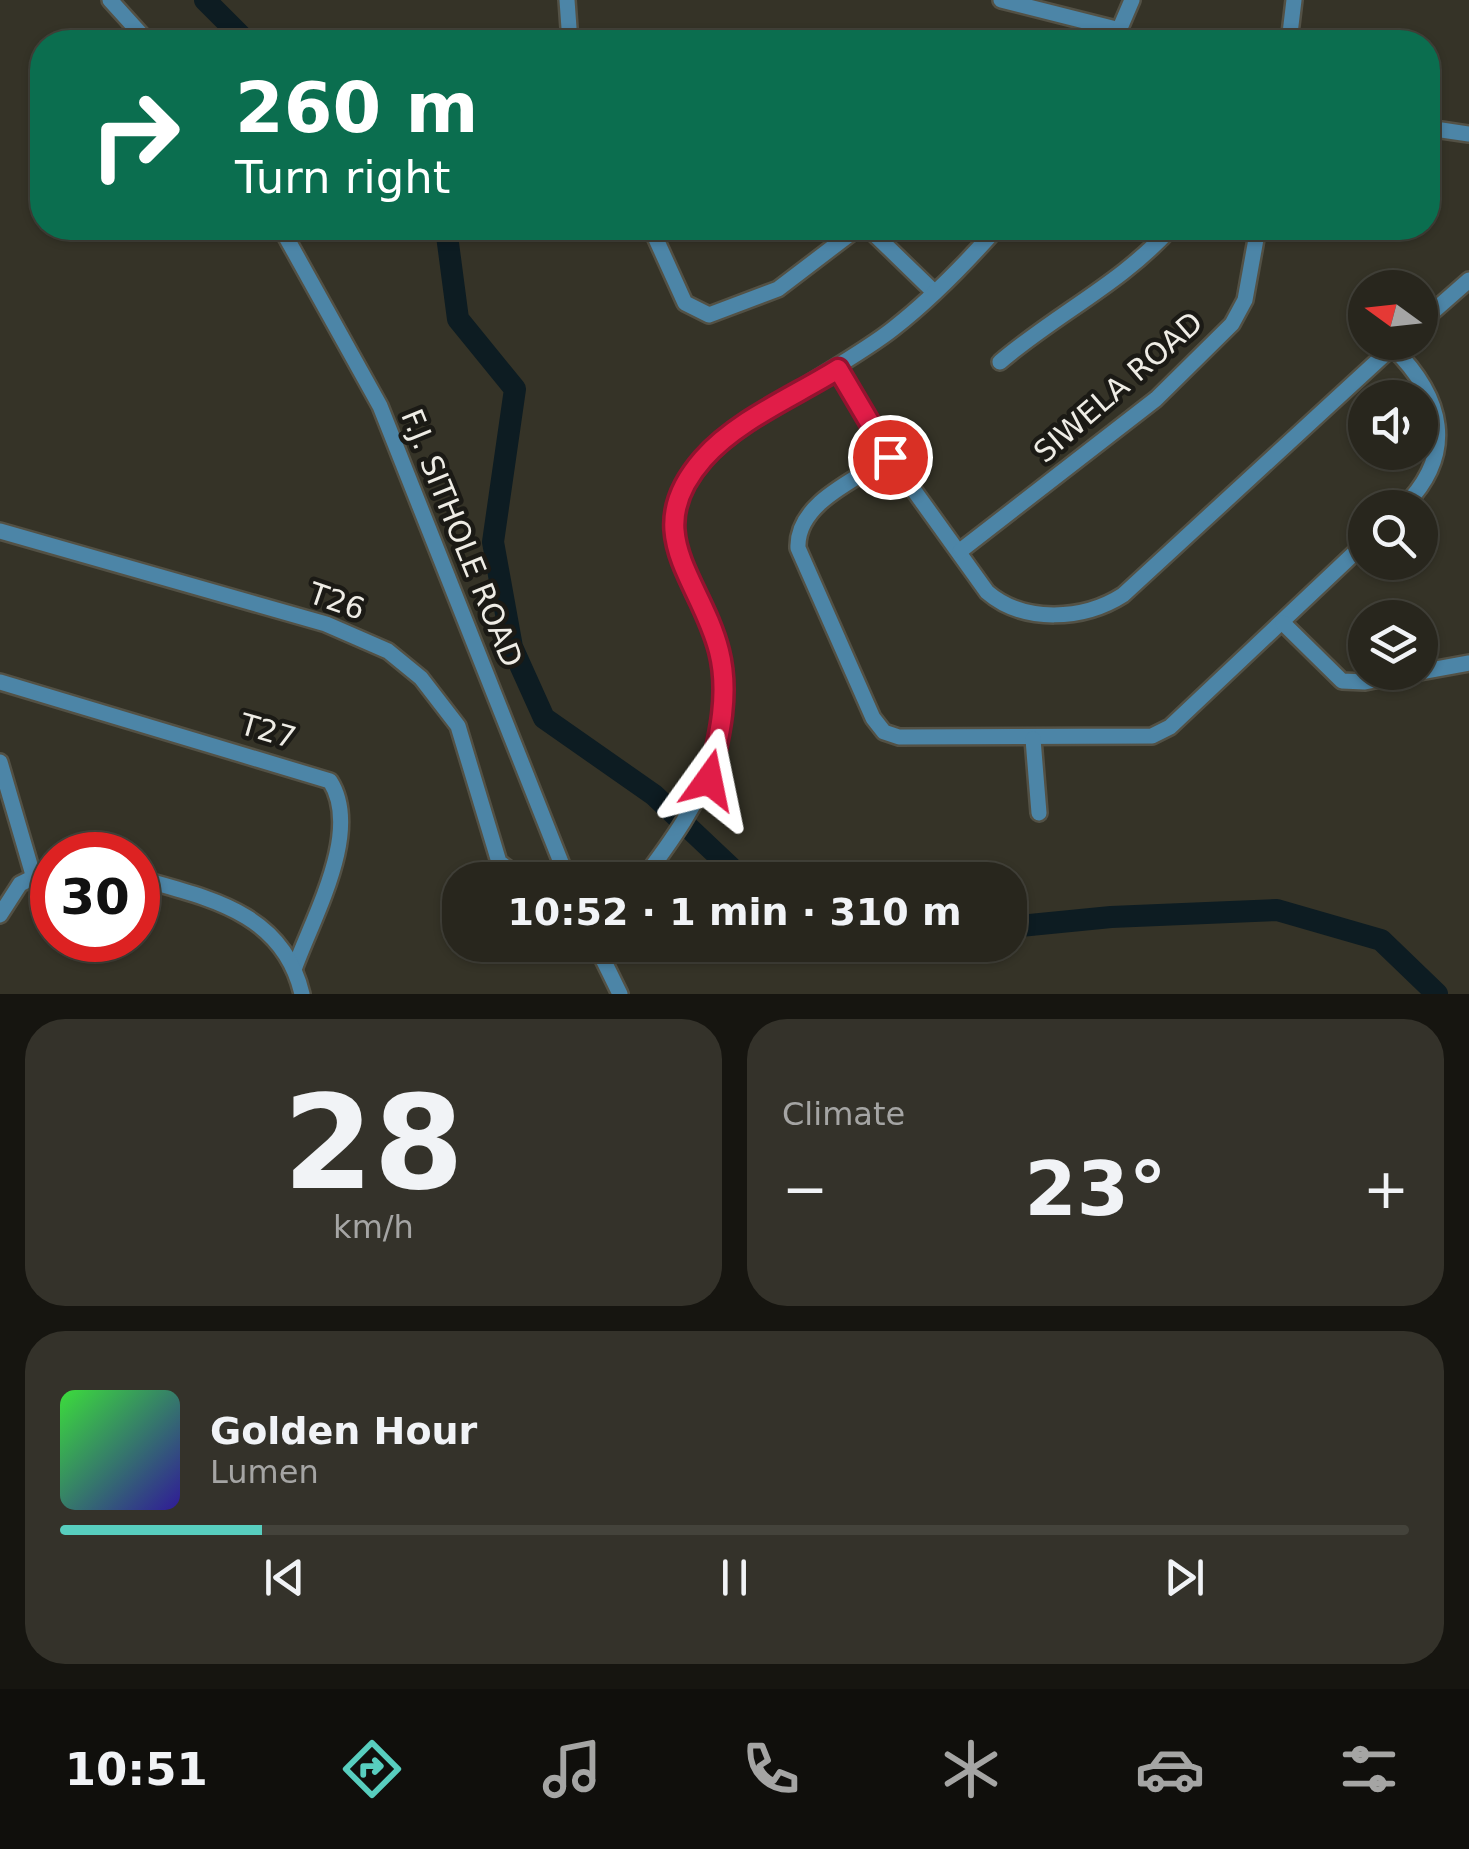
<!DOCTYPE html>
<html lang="en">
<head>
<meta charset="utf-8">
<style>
  :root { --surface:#28261d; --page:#34322a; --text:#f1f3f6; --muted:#a5a5a4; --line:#44433b; --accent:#58cebf }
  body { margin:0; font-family:"DejaVu Sans",sans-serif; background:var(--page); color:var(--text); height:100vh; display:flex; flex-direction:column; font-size:38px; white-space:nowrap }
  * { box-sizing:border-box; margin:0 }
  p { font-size:32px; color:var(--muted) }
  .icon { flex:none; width:55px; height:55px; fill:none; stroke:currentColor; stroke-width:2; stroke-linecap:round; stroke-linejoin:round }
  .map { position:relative; height:994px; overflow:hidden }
  .sheet { display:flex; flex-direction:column; gap:25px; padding:25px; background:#161510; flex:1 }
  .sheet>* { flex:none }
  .banner { position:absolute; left:30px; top:30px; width:1410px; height:210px; border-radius:40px; box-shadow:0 2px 8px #0004,0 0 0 2px var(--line); background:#0b6e4f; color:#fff; overflow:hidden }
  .needle { width:65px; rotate:285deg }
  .fabs { position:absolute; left:1348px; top:270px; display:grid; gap:20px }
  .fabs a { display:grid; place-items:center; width:90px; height:90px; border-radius:50%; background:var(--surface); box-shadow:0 2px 8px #0004,0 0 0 2px var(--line); font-size:50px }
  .speed { position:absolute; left:30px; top:832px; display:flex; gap:20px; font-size:50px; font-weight:700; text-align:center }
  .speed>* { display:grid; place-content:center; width:130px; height:130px; border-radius:50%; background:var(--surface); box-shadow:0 2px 8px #0004,0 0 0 2px var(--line); line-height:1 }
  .speed .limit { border:15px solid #d22; background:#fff; color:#111 }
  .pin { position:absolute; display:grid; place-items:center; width:85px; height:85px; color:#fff; margin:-42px; border:5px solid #fff; border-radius:50%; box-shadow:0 2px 10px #0007 }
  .me { position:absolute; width:110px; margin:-55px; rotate:12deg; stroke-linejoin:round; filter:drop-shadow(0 0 8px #0008) }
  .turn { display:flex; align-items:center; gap:35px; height:210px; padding:0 40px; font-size:45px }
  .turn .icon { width:130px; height:130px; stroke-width:2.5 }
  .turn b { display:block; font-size:70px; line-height:85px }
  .big { font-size:75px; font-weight:700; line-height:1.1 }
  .sheet .tile { flex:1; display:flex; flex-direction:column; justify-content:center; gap:15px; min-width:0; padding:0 35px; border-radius:40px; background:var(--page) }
  .sheet .dial { align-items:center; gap:0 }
  .dial b { font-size:130px; line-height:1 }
  .song { display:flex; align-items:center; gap:30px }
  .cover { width:120px; height:120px; border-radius:15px; background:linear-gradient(135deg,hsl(120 70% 55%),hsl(250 70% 35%)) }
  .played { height:10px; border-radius:5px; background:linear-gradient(90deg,var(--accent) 15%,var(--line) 15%) }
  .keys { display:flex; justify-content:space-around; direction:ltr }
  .heat { display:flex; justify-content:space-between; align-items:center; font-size:55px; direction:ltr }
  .sheet .tiles { flex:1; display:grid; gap:25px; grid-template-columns:1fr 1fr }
  .tile:last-child { grid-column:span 2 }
  .trip { position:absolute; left:442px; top:862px; width:585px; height:100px; border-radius:40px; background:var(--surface); box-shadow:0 2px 8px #0004,0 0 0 2px var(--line); font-weight:700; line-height:100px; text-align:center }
  .tabs { display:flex; height:160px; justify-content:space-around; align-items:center; background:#100f0c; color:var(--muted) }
  .tabs .icon { width:70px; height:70px }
  .tabs .active { color:var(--accent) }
  .tabs b { font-size:45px; color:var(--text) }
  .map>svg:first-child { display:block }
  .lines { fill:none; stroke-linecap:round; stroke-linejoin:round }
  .river { stroke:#0d1c22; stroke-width:22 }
  .minor-casing { stroke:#535145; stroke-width:20 }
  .minor { stroke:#4c85a7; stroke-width:15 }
  .route-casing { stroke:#92132f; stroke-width:25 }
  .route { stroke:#e11d48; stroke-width:18 }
  .labels { text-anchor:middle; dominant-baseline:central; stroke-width:9; stroke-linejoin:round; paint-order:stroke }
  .street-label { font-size:30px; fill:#eeece5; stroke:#1b1a15 }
</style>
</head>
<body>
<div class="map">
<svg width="1469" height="994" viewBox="0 0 1469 994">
  <rect width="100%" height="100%" fill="#353327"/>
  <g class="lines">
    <g class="river">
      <polyline points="205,0 247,42"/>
      <polyline points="446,228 458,319 515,389 493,542 512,647 544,718 654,795 744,880"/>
      <polyline points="1010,927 1111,917 1277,910 1381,940 1437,994"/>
    </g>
    <defs>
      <g id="minor">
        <polyline points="110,0 148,42"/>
        <polyline points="567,0 570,42"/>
        <polyline points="1001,0 1120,30"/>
        <polyline points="1114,42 1132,0"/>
        <polyline points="1289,42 1294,0"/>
        <polyline points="1428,128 1469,134"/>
        <polyline points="281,228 380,406 568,880"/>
        <polyline points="651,228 685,303 709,315 778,289 858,228"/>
        <polyline points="868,228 933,291"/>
        <polyline points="1420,323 1469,280"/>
        <path d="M1392,347c51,50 66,106 10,161"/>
        <path d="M1000,362c56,-48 122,-79 171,-134"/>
        <path d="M838,369l52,88 97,135c37,32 97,28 136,3l275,-253"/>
        <path d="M890,457c-33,22 -94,46 -92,91l75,170 11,14 15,5 253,-1 18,-9 195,-184"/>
        <polyline points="0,531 326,624 388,651 421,678 458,726 499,862 524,880"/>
        <polyline points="960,551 1156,399 1232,324 1245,300 1258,228"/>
        <polyline points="1283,623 1342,681 1365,682 1415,672"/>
        <polyline points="1420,672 1469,663"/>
        <path d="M0,682l330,99c32,50 -16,134 -35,186"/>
        <polyline points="1033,739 1039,813"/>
        <polyline points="0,762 33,875"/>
        <path d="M138,878c70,20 145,34 164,116"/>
        <path d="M642,880c59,-77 110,-157 66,-257 -17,-39 -45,-77 -30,-122 22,-69 158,-126 216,-173 37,-29 72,-65 103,-100"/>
        <polyline points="0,915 20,884 52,868"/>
        <polyline points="596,945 620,994"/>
      </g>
    </defs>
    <use href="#minor" class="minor-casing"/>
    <use href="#minor" class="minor"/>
  </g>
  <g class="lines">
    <defs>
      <path id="route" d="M709,780c10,-42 21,-86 10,-129 -18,-72 -81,-118 -16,-192 34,-39 92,-63 135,-90l52,88"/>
    </defs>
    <use href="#route" class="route-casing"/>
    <use href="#route" class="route"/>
  </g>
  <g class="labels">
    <g class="street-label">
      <text transform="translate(1118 387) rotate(-41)">SIWELA ROAD</text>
      <text transform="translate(462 538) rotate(68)">F.J. SITHOLE ROAD</text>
      <text transform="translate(337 601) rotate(19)">T26</text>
      <text transform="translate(268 731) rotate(16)">T27</text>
    </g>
  </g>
</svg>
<div class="fabs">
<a><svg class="needle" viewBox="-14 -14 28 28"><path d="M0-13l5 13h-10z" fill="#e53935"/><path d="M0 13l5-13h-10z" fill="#a5a5a4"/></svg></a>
<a><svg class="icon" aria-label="sound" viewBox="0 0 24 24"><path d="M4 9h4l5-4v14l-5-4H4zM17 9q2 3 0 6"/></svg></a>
<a><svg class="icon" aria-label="search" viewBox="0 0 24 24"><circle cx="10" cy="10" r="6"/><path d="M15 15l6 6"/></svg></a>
<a><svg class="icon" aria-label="layers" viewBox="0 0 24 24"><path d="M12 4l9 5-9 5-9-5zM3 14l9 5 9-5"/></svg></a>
</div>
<div class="speed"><div class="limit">30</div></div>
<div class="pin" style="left:890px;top:457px;background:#d93025"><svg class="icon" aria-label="arrive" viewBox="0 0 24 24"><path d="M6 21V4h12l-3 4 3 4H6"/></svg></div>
<svg class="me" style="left:709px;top:780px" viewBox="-20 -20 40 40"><path d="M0-17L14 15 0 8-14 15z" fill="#e11d48" stroke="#fff" stroke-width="4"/></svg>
<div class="trip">10:52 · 1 min · 310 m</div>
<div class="banner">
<div class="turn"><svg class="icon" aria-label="right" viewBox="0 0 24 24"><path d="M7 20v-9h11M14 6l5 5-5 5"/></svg><div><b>260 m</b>Turn right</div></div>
</div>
</div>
<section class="sheet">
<div class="tiles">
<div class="tile dial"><b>28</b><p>km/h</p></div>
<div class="tile"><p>Climate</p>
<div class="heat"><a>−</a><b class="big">23°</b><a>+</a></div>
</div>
<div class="tile">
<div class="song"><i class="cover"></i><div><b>Golden Hour</b><p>Lumen</p></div></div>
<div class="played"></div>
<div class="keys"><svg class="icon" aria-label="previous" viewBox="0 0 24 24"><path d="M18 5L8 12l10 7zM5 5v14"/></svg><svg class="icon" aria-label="pause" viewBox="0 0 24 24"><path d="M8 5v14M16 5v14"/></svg><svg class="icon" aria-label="next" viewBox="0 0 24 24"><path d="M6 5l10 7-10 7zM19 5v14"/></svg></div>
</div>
</div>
</section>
<nav class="tabs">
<b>10:51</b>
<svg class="icon active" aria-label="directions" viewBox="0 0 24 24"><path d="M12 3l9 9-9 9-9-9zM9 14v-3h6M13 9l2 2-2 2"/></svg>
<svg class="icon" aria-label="music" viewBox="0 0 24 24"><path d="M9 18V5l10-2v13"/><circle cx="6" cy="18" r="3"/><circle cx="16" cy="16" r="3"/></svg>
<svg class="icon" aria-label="phone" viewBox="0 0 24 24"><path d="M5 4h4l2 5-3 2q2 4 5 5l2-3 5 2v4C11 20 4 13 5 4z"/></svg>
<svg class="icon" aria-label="climate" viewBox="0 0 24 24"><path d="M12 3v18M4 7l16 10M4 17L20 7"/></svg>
<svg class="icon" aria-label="car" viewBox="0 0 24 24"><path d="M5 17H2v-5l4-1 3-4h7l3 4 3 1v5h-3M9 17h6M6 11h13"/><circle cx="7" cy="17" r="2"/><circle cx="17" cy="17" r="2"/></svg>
<svg class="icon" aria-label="filters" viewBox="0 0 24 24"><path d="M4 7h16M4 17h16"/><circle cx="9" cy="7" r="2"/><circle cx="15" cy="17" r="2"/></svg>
</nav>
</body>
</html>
